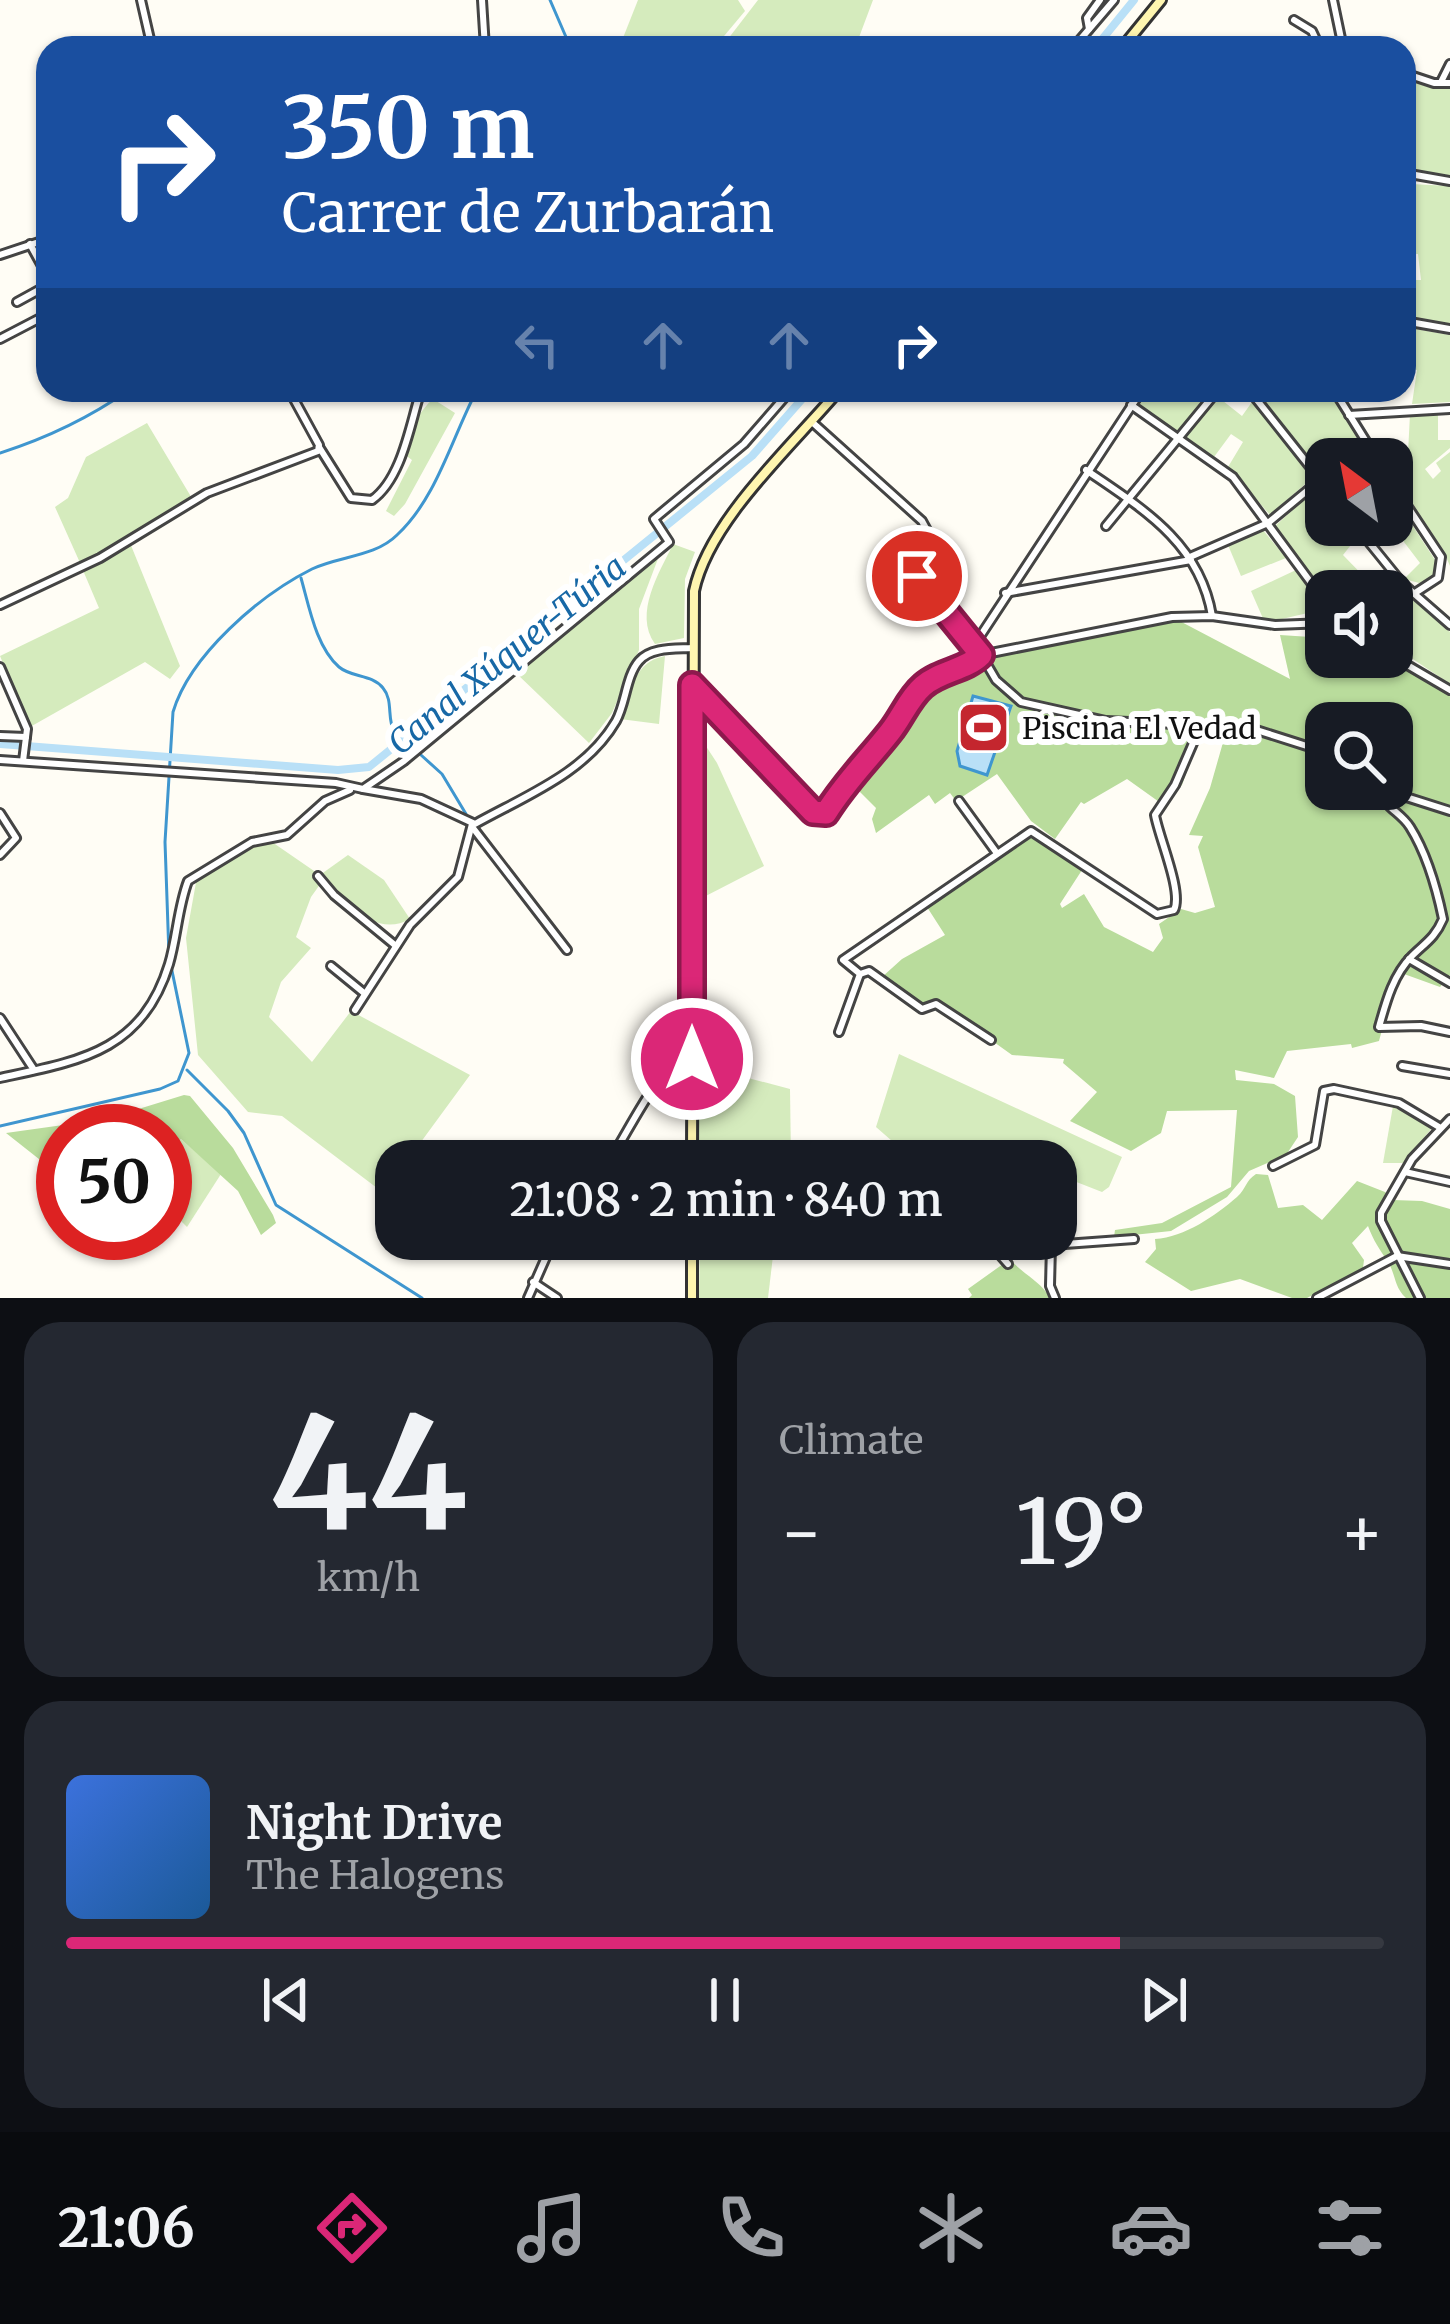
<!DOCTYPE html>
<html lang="en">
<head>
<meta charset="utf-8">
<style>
  :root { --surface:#171b24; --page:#242831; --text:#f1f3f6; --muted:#9ea1a6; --line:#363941; --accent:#db2777 }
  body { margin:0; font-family:Merriweather,serif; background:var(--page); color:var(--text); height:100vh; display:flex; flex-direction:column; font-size:45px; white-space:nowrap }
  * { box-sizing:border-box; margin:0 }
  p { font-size:39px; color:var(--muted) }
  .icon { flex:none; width:66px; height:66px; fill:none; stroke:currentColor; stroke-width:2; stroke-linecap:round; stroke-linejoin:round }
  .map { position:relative; height:1298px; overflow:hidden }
  .side { display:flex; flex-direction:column; gap:24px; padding:24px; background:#0d0f14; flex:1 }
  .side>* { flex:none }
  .guide { position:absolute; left:36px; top:36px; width:1380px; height:366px; border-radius:36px; box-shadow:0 3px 9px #0004; background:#1a4fa0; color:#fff; overflow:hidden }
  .needle { width:78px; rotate:328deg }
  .buttons { position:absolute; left:1305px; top:438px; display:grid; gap:24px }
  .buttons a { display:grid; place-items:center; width:108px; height:108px; border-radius:24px; background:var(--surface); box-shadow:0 3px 9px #0004; font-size:60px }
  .speed { position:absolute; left:36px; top:1104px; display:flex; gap:24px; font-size:60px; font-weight:700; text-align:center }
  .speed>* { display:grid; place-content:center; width:156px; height:156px; border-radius:50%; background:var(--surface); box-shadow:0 3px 9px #0004; line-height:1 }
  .speed .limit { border:18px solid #d22; background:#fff; color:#111 }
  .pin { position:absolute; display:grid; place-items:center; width:102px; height:102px; color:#fff; margin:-51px; border:6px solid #fff; border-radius:50%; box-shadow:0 3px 12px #0007 }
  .me { position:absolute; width:132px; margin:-66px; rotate:0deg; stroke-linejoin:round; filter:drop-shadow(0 0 9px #0008) }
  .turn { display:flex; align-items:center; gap:42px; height:252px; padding:0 48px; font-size:54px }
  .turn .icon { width:156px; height:156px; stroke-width:2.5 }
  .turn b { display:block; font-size:84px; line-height:102px }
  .lanes { display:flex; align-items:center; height:114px; padding:0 48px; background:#0003; justify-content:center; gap:60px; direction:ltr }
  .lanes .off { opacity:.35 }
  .big { font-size:90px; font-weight:600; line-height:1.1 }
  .side .card { flex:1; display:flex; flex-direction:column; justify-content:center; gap:18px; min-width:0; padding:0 42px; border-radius:36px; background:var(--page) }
  .side .dial { align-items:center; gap:0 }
  .dial b { font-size:156px; line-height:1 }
  .song { display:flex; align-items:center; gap:36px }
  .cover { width:144px; height:144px; border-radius:18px; background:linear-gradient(135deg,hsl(220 70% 55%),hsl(210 70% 35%)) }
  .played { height:12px; border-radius:6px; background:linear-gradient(90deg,var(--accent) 80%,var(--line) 80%) }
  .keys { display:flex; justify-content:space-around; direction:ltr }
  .heat { display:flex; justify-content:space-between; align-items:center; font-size:66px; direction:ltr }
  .side .tiles { flex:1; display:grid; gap:24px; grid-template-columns:1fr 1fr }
  .card:last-child { grid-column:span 2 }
  .trip { position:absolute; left:375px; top:1140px; width:702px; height:120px; border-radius:36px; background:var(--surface); box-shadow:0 3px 9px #0004; font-weight:600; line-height:120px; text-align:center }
  .dock { display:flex; height:192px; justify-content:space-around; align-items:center; background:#090b0e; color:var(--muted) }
  .dock .icon { width:84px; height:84px }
  .dock .selected { color:var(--accent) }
  .dock b { font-size:54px; color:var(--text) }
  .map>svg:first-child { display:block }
  .green { fill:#d5ebbd }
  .forest { fill:#b9dc9c; fill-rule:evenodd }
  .water { fill:#b9e0f7; stroke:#3f96cf; stroke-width:3 }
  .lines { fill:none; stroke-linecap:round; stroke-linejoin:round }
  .stream { stroke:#3f96cf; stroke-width:3 }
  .canal { stroke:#b9e0f7; stroke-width:8 }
  .minor-casing { stroke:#444; stroke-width:12 }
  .secondary-casing { stroke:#333; stroke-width:14 }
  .minor { stroke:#fff; stroke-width:6 }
  .secondary { stroke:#fff6b0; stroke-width:8 }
  .route-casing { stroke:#8e194d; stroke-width:30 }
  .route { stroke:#db2777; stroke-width:21 }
  .labels { text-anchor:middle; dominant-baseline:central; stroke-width:12; stroke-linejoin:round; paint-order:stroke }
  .poi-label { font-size:30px; fill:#111; stroke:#fff; text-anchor:start }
  .water-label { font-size:33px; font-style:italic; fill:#1768a6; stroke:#fff }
</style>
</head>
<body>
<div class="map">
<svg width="1450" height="1298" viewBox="0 0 1450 1298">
  <rect width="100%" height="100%" fill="#fffdf5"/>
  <g class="green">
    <polygon points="638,0 738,0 745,11 714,48 619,48"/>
    <polygon points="758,0 873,0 855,48 721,48"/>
    <polygon points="1404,78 1440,89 1450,88 1450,175 1422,174 1404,164"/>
    <polygon points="1409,180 1411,184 1450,186 1450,326 1404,318 1404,280 1421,280 1418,254 1404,254 1404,185"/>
    <polygon points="1404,327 1450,335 1450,402 1412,404 1417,370 1404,368"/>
    <polygon points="1145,390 1214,390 1177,432 1135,403"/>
    <polygon points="1256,390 1329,390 1371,459 1326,459 1326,479"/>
    <polygon points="1218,397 1242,416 1252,402 1312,478 1270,515 1228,467 1243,442 1231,434 1214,457 1184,437"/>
    <path d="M433,399l22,14 -50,91 -11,12 -8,-5 26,-51 -8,-6 -22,44 -18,7 -15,-6 27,-5c21,-29 32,-73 57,-95z"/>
    <polygon points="1438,413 1438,440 1450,440 1450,448 1425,469 1433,479 1441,471 1436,463 1450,452 1450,566 1443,550 1392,473 1392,464 1408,453 1410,414"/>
    <polygon points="147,423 190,495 190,502 81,565 55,507 68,498 86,457"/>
    <polygon points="1318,487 1326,496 1326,525 1349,525 1358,536 1343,555 1378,591 1326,594 1275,526"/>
    <polygon points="1392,494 1437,563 1435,574 1423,584 1404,579 1420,563 1391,525"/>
    <polygon points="1263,530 1286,558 1241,576 1228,545"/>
    <polygon points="130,543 180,666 170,679 145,662 30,727 0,656 99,608 82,568"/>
    <path d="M673,544l22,8 -10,27 -1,59 -29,6c-22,-31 5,-72 18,-100z"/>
    <polygon points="659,556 639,609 639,650 612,713 589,743 516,673"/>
    <polygon points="1296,570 1325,609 1265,623 1251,591"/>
    <polygon points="1397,586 1450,632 1450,684 1392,645 1391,591"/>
    <path d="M665,656l-6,68 -39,-5c12,-26 12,-57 45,-63z"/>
    <polygon points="696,731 717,763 764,866 698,900"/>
    <polygon points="272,842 317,873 315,877 321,883 311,897 296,937 311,948 281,982 269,1017 312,1062 351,1011 470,1075 407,1161 396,1161 396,1171 377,1188 282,1116 248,1112 198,1055 186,938 197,877 253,846"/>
    <path d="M348,855l36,25 26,39c-35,20 -69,-19 -90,-44z"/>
    <polygon points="899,1054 1122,1157 1109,1187 1102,1192 1056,1174 1056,1161 1023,1161 1011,1156 1006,1161 975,1161 945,1147 900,1148 876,1127"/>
    <polygon points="699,1065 790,1089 791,1161 699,1161"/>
    <polygon points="1393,1106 1432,1128 1403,1163 1383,1163"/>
    <polygon points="181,1139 221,1174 187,1227 165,1205 165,1150"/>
    <polygon points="700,1239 775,1239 768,1298 699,1298"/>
  </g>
  <g class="forest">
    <path d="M1172,617l118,62 -10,-44 46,3v19h64l60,34v284l-10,12 -36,-13 -10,12 -15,55 -27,7 -1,-4 -64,7 -13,27 -39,-8 1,10 38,4 21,12 3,41 -12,18 -37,16 -22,26 -56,34 -57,6 1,-7 47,-7 69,-36 6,-77 -70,1 -6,22 -30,18 -61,-30 27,-29 -34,-29 1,-4 -52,-4 -74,-53 -19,2 -37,-27 20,-18 43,-24 -18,-28 102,-71 53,34 -22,34 2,4 22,-14 20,33 49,25 10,-14 -4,-14 22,-15 14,4 20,-6 -17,-60 5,-11 -14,-1 21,-47 16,-56h-25l-19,53 -20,19 -35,-25 -43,25 -3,-2 -26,37 -24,-18 -34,-47 -41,27 -6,-8 -15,11 -6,-9 -53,38 -4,-14 4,-11 -28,-28 44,-50 31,-44 58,-31zM1326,723h66v66h-66z"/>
    <polygon points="184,1095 190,1096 233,1148 273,1215 276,1223 261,1235 238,1191 181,1139 165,1150 165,1131 63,1131 63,1178 6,1133 106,1119"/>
    <path d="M1256,1174l12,1 10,33 25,-3 19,15 35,-39 28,11 8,8 29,1 28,8v89h-44c-12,-11 -10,-23 -18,-36 -8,-12 -15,-22 -20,-36l-16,17 12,17 -1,8 -56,30h-15l-52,-19 -49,12 -46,-29 11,-13 -1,-10c30,-2 60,-23 82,-42 10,-9 8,-16 19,-23z"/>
    <path d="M1010,1259c12,15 31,22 40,39h-81l3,-3 -4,-6z"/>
  </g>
  <polygon class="water" points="973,696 1011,706 987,775 960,766 957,751"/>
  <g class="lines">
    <g class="stream">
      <polyline points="550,0 566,37 565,48"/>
      <path d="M0,453c47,-15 89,-35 129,-63"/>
      <path d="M301,578c8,28 15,69 38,89 13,11 33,7 44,21 11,13 3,31 12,46"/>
      <polyline points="421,755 442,774 466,814"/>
      <path d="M169,956l-4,-114 8,-130c17,-57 87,-117 139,-143 27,-13 63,-12 85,-34 40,-37 55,-98 80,-145"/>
      <polyline points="187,1070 228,1111 244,1133 276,1205 422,1298"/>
      <polyline points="0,1126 160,1089 178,1081 189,1053 171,966"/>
    </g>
    <g class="canal">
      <polyline points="1095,48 1134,0"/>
      <polyline points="0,744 338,770 369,767 752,456 810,390"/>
    </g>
    <defs>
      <g id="minor">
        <polyline points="141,0 152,48"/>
        <polyline points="482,0 485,48"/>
        <polyline points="1333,0 1343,48"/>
        <polyline points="1294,20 1312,31 1320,48"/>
        <polyline points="1089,29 1087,18 1100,0"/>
        <polyline points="1073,48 1114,0"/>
        <polyline points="1404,73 1434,83 1450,83"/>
        <polyline points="1442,80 1450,64"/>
        <polyline points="1404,173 1450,181"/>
        <polyline points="30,244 48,277"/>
        <polyline points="0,255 48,239"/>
        <polyline points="17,302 48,285"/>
        <polyline points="1404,321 1450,329"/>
        <polyline points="0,339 48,314"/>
        <polyline points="1249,390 1326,487"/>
        <polyline points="1334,390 1377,459"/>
        <polyline points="1131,405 1233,477 1326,603"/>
        <polyline points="1349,415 1450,409"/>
        <polyline points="812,422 922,521 928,532 916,564 917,576 975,644 996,680 1021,702 1106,721 1247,727 1313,748 1326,757"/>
        <path d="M319,447l32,51 21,2c28,-20 37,-69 46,-100"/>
        <path d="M1086,470c57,39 114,73 126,146"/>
        <polyline points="1392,483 1441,557 1438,578 1415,593"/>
        <polyline points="1355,525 1402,583 1450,625"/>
        <polyline points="1106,526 1218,390"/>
        <polyline points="1190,557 1268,523 1320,480"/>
        <polyline points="1005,593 1191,560"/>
        <polyline points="0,605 100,558 207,493 318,451 319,445 289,390"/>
        <polyline points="975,644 1142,390"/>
        <polyline points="1392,656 1450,690"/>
        <polyline points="0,667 27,729 23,761"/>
        <path d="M695,687l118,125 13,1c19,-31 42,-54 64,-81 12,-15 19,-34 34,-46 16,-15 42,-16 57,-31l191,-38 40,-1 63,9 51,-2"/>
        <polyline points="0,736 26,737"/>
        <polyline points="0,760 336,783 363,789 404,761 669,542 654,519 744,444 791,390"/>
        <path d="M363,789l58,10 54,25c50,-28 111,-51 141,-103 10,-18 10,-45 23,-60 12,-14 36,-12 53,-13"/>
        <path d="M1381,789c2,19 19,22 29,38 17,27 27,63 33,92 -8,19 -18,24 -31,37 -19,19 -26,46 -33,71l42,-1 29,6"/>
        <polyline points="1381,789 1450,811"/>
        <polyline points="959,801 996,852"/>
        <polyline points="0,813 16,838 0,855"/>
        <polyline points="473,828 567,950"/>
        <polyline points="318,876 334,895 396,946"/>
        <polyline points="1409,959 1450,983"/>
        <polyline points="331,966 364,993"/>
        <polyline points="860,974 869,971 922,1009 936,1004 991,1040"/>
        <polyline points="355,1010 410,925 458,877 472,824"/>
        <polyline points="0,1018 34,1070"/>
        <path d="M839,1032l21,-58 -17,-14 188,-129 126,83 17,-4c9,-18 -15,-72 -19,-95l20,-30 25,-58"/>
        <polyline points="1402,1066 1450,1074"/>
        <path d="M0,1078c79,-17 142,-26 169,-114 8,-27 9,-57 19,-83l64,-39 35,-7 38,-34 25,-11"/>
        <path d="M609,1161c19,-27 52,-102 83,-109"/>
        <polyline points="1273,1166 1315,1145 1324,1091 1334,1089 1399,1103 1439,1127"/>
        <polyline points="1405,1172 1450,1182"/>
        <polyline points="986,1239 1008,1264"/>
        <polyline points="533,1282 557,1298"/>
        <polyline points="528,1298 554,1239"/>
        <polyline points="1055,1298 1050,1286 1051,1245 1134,1239"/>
        <polyline points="1317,1298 1397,1256 1450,1264"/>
        <polyline points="1420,1298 1381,1221 1381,1213 1412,1159 1450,1119"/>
      </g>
      <g id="secondary">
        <polyline points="1122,48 1161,0"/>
        <path d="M692,1161l2,-570c15,-71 98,-145 145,-201"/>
        <polyline points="692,1298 692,1239"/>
      </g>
    </defs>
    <use href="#minor" class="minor-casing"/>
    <use href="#secondary" class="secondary-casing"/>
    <use href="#minor" class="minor"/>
    <use href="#secondary" class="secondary"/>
  </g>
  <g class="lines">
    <defs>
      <path id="route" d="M692,1059v-374l121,127 13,1c19,-31 42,-53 64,-81 12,-15 19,-34 33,-46 17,-15 43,-16 58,-31l-64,-79"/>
    </defs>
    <use href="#route" class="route-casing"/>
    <use href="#route" class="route"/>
  </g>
  <defs>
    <symbol id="stadium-square" viewBox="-11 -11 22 22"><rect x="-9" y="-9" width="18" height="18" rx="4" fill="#c4262e" stroke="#fff"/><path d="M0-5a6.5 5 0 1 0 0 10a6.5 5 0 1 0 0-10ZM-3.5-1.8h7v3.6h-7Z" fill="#fff"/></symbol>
  </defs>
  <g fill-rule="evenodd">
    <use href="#stadium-square" x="954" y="698" width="59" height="59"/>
  </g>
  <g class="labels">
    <g class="poi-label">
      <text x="1022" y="728">Piscina El Vedad</text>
    </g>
    <g class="water-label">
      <text transform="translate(507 655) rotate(-39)">Canal Xúquer-Túria</text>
    </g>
  </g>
</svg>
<div class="buttons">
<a><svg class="needle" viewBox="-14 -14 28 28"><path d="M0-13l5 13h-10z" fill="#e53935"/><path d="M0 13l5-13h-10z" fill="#9ea1a6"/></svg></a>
<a><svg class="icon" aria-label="sound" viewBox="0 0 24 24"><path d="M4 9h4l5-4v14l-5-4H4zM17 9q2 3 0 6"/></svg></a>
<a><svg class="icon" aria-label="search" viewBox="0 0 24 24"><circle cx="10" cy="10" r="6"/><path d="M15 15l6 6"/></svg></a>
</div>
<div class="speed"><div class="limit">50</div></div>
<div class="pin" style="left:917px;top:576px;background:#d93025"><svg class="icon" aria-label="arrive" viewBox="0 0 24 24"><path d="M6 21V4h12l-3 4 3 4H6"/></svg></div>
<svg class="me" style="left:692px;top:1059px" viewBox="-20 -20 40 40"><circle r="17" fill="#db2777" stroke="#fff" stroke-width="3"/><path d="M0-11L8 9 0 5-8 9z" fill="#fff"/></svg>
<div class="trip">21:08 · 2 min · 840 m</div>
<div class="guide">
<div class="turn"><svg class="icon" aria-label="right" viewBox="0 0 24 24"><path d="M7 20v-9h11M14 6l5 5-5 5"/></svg><div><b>350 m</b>Carrer de Zurbarán</div></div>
<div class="lanes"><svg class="icon off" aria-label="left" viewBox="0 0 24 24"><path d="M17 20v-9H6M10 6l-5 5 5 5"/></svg><svg class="icon off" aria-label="ahead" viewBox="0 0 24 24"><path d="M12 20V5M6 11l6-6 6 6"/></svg><svg class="icon off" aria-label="ahead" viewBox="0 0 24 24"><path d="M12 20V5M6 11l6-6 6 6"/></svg><svg class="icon" aria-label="right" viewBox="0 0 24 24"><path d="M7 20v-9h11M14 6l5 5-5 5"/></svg></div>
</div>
</div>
<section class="side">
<div class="tiles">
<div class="card dial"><b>44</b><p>km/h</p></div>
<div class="card"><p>Climate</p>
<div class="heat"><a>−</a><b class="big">19°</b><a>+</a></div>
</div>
<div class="card">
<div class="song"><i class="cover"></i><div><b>Night Drive</b><p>The Halogens</p></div></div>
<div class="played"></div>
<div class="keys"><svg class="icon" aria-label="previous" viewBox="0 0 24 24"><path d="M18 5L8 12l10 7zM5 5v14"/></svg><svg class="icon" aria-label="pause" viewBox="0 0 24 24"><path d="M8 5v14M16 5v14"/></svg><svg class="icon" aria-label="next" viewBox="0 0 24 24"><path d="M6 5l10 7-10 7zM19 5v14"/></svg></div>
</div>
</div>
</section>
<nav class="dock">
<b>21:06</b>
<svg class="icon selected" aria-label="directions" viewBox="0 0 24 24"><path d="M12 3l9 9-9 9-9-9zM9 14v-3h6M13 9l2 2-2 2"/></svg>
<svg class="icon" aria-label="music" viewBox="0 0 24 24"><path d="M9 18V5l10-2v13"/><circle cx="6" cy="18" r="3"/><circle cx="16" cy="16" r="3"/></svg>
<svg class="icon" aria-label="phone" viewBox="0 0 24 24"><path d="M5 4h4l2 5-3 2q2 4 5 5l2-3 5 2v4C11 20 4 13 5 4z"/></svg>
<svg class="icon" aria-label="climate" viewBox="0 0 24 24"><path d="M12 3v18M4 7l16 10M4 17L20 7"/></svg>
<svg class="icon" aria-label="car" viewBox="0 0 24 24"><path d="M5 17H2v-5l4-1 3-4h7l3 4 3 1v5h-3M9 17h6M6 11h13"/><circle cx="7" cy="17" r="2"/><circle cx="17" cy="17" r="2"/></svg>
<svg class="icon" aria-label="filters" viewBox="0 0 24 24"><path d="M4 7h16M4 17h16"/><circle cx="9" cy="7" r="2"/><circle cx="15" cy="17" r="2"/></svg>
</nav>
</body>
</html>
